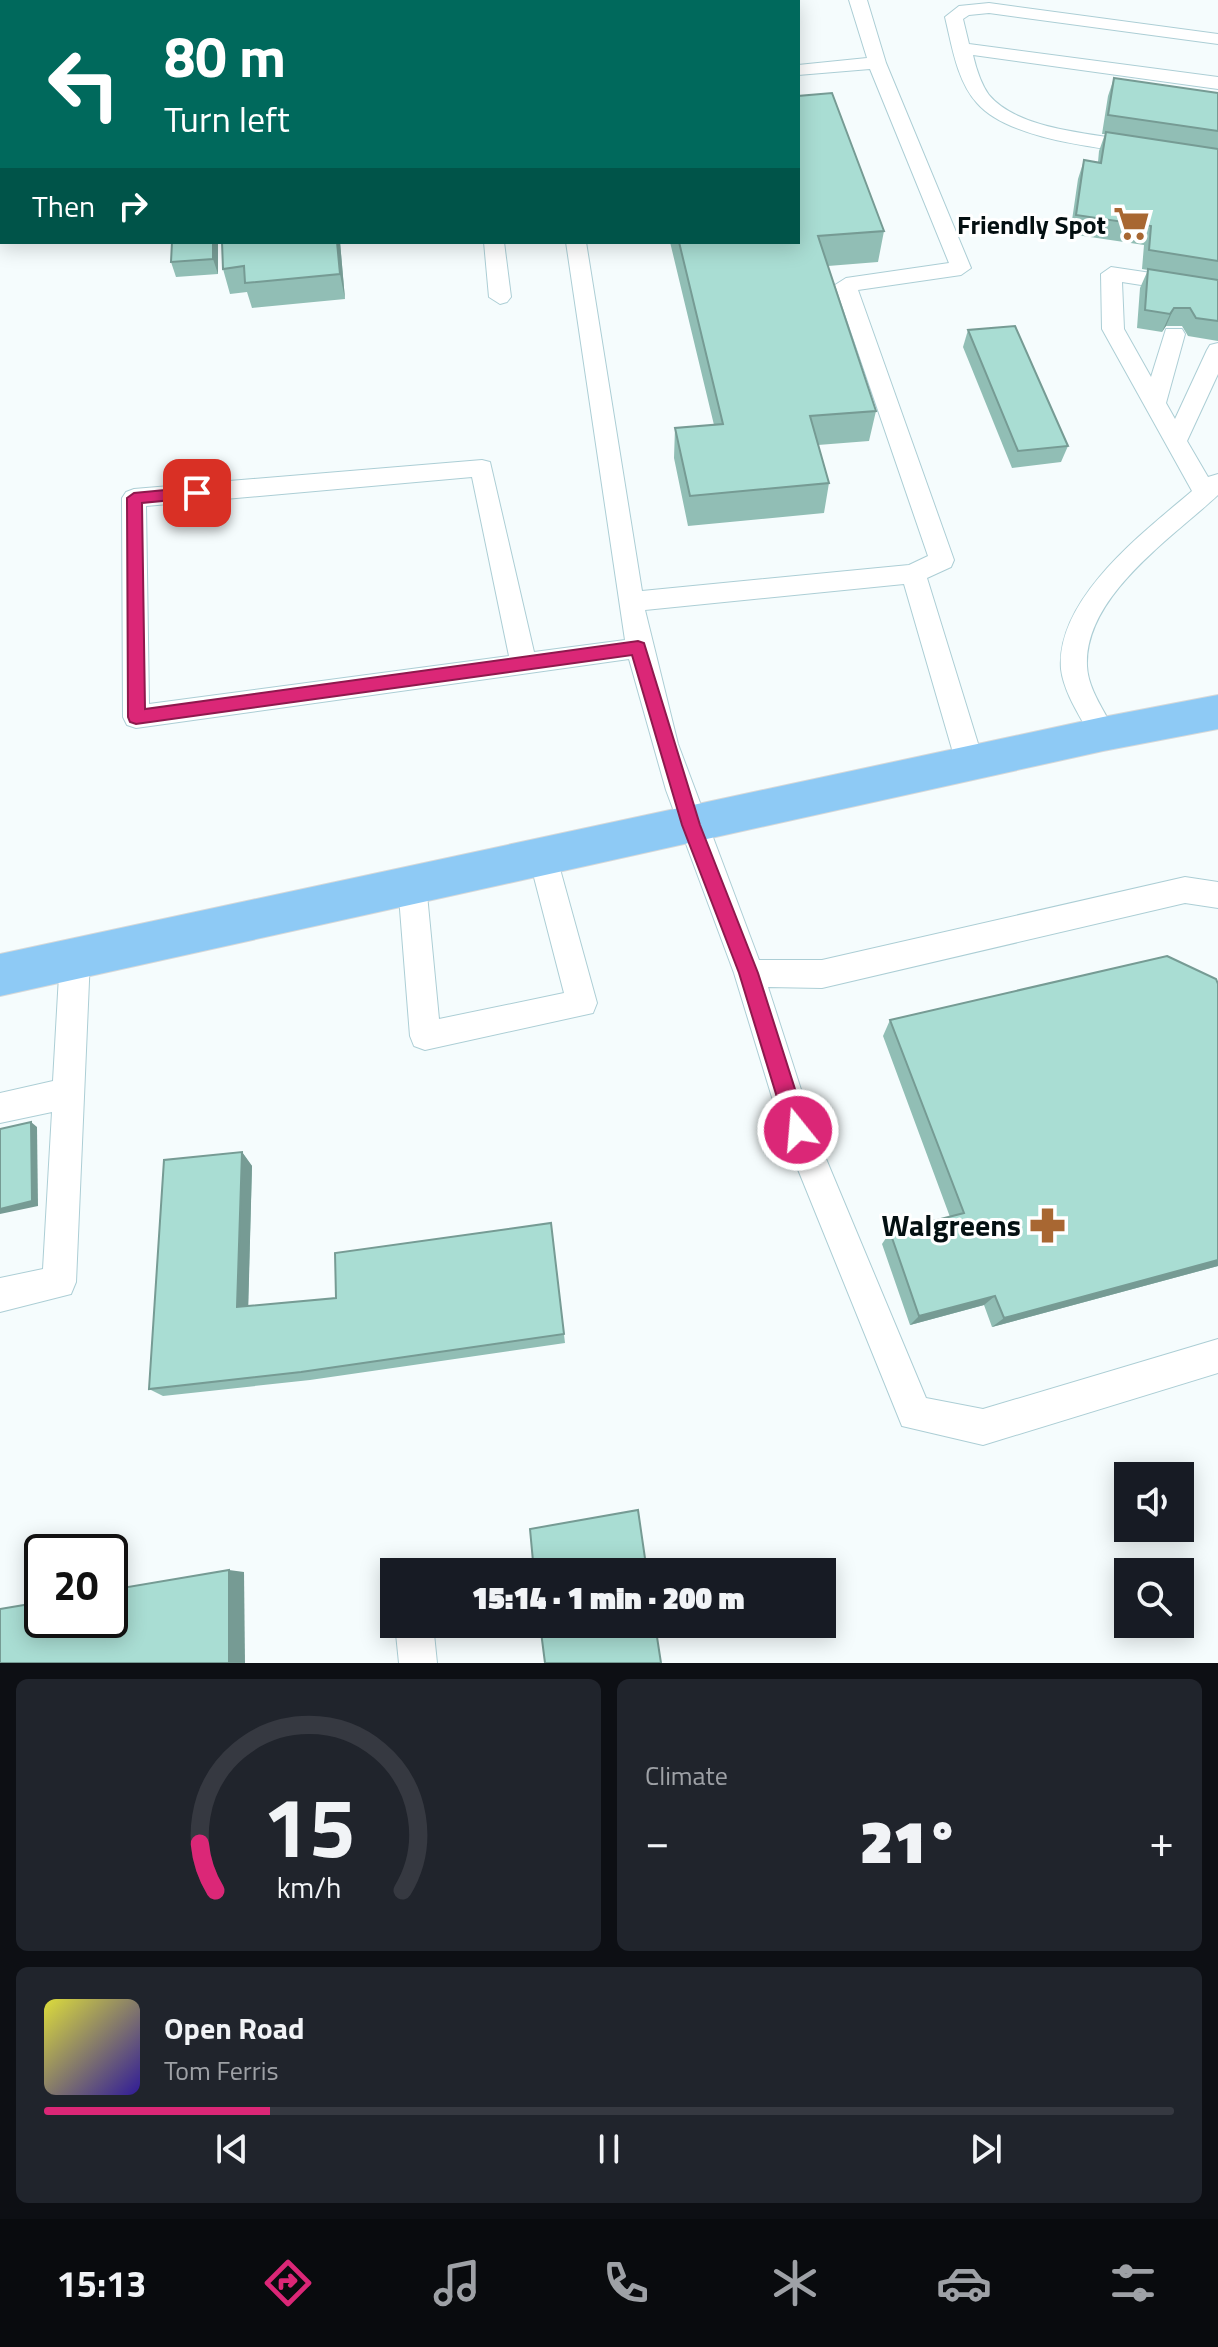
<!DOCTYPE html>
<html lang="en">
<head>
<meta charset="utf-8">
<style>
  :root { --surface:#171b24; --page:#20242c; --text:#f1f3f6; --muted:#9ea1a6; --line:#363941; --accent:#db2777 }
  body { margin:0; font-family:"Titillium Web",sans-serif; background:var(--page); color:var(--text); height:100vh; display:flex; flex-direction:column; font-size:30px; white-space:nowrap }
  * { box-sizing:border-box; margin:0 }
  p { font-size:26px; color:var(--muted) }
  .icon { flex:none; width:44px; height:44px; fill:none; stroke:currentColor; stroke-width:2; stroke-linecap:round; stroke-linejoin:round }
  .map { position:relative; height:1663px; overflow:hidden }
  .drawer { display:flex; flex-direction:column; gap:16px; padding:16px; background:#0d0f14; flex:1 }
  .drawer>* { flex:none }
  .banner { position:absolute; left:0px; top:0px; width:800px; height:244px; box-shadow:0 4px 20px #0003; background:#00695c; color:#fff; overflow:hidden }
  .tools { position:absolute; left:1114px; top:1462px; display:grid; gap:16px }
  .tools a { display:grid; place-items:center; width:80px; height:80px; border-radius:0px; background:var(--surface); box-shadow:0 4px 20px #0003; font-size:40px }
  .speed { position:absolute; left:24px; top:1534px; display:flex; gap:16px; font-size:40px; font-weight:700; text-align:center }
  .speed>* { display:grid; place-content:center; width:104px; height:104px; border-radius:50%; background:var(--surface); box-shadow:0 4px 20px #0003; line-height:1 }
  .speed .limit { border:4px solid #111; border-radius:12px; background:#fff; color:#111 }
  .pin { position:absolute; display:grid; place-items:center; width:68px; height:68px; color:#fff; margin:-34px; border-radius:16px; box-shadow:0 4px 12px #0006 }
  .me { position:absolute; width:88px; margin:-44px; rotate:343deg; stroke-linejoin:round; filter:drop-shadow(0 0 6px #0008) }
  .turn { display:flex; align-items:center; gap:28px; height:168px; padding:0 32px; font-size:36px }
  .turn .icon { width:104px; height:104px; stroke-width:2.5 }
  .turn b { display:block; font-size:56px; line-height:68px }
  .then { display:flex; align-items:center; height:76px; padding:0 32px; background:#0003; gap:16px; font-size:30px }
  .big { font-size:60px; font-weight:800; line-height:1.1 }
  .drawer .tile { flex:1; display:flex; flex-direction:column; justify-content:center; gap:12px; min-width:0; padding:0 28px; border-radius:12px; background:var(--page) }
  .drawer .dial { align-items:center; gap:0 }
  .dial svg { height:208px; overflow:visible; fill:none; stroke:var(--line); stroke-width:7; stroke-linecap:round; text-anchor:middle }
  .dial text { fill:var(--text); stroke:none }
  .song { display:flex; align-items:center; gap:24px }
  .cover { width:96px; height:96px; border-radius:12px; background:linear-gradient(135deg,hsl(60 70% 55%),hsl(250 70% 35%)) }
  .played { height:8px; border-radius:4px; background:linear-gradient(90deg,var(--accent) 20%,var(--line) 20%) }
  .keys { display:flex; justify-content:space-around; direction:ltr }
  .heat { display:flex; justify-content:space-between; align-items:center; font-size:44px; direction:ltr }
  .drawer .tiles { flex:1; display:grid; gap:16px; grid-template-columns:1fr 1fr }
  .tile:last-child { grid-column:span 2 }
  .trip { position:absolute; left:380px; top:1558px; width:456px; height:80px; border-radius:0px; background:var(--surface); box-shadow:0 4px 20px #0003; font-weight:800; line-height:80px; text-align:center }
  .menu { display:flex; height:128px; justify-content:space-around; align-items:center; background:#090b0e; color:var(--muted) }
  .menu .icon { width:56px; height:56px }
  .menu .on { color:var(--accent) }
  .menu b { font-size:36px; color:var(--text) }
  .map>svg:first-child { display:block }
  .lines { fill:none; stroke-linecap:round; stroke-linejoin:round }
  .lane-casing { stroke:#acced5; stroke-width:2 }
  .primary-casing { stroke:#d7d9d9; stroke-width:2 }
  .lane { fill:#fff; fill-rule:evenodd }
  .primary { fill:#8ecaf5; fill-rule:evenodd }
  .wall { fill:#91beb5 }
  .shaded-wall { fill:#769b94 }
  .building { fill:#a9ddd3; stroke:#769b94; stroke-width:2 }
  .route { fill:#db2777; stroke:#8e194d; stroke-width:2 }
  .labels { text-anchor:middle; dominant-baseline:central; stroke-width:6; stroke-linejoin:round; paint-order:stroke }
  .far-poi-label { font-size:26px; font-weight:bold; fill:#041012; stroke:#fff; text-anchor:end }
  .poi-label { font-size:30px; font-weight:bold; fill:#041012; stroke:#fff; text-anchor:end }
</style>
</head>
<body>
<div class="map">
<svg width="1218" height="1663" viewBox="0 0 1218 1663">
  <rect width="100%" height="100%" fill="#f5fcfd"/>
  <g class="lines">
    <defs>
      <g id="lane">
        <polygon points="527,0 545,0 546,2 528,2"/>
        <polygon points="665,0 705,0 663,2"/>
        <path d="M849,0h18l19,63 85,205 -10,7 -103,15 96,270 -3,7 -24,11 57,185 -4,8 -10,3 -10,-3 -4,-8 -52,-179 -259,26 33,134 81,216h63l363,-83 33,5v26l-33,-5 -363,85 -54,-1 46,143 112,268 57,11 235,-70v34l-235,72 -81,-19 -120,-296 -48,-157 -68,-183 -37,-131 -493,69 -9,-3 -4,-8 -1,-219 4,-6 8,-3 348,-29 8,2 44,190 91,-12 -59,-398h20l56,349 267,-26 19,-9 -93,-271 11,-7 103,-15 -79,-194 -72,6v-10l69,-7zM472,477l37,179 -360,48 -3,-198z"/>
        <path d="M989,3l229,31v10l-229,-31 -20,2 -6,4 6,25 249,33v12l-245,-34c3,13 8,29 16,40 32,38 113,38 158,49l3,4 -10,6c-45,-7 -132,-15 -163,-51 -20,-22 -25,-57 -32,-86l14,-11z"/>
        <rect x="0" y="131" width="2" height="12"/>
        <polygon points="484,242 504,242 511,297 507,302 500,304 489,297"/>
        <path d="M1111,267l107,16v14l-96,-15 2,47 27,48 15,-48h16l3,5 -19,69 9,16 32,-69 3,-5 8,-2v31l-31,67 21,36 10,-3v21c-46,43 -134,101 -131,171 1,24 19,47 29,68l-4,8 -9,3 -9,-3c-12,-23 -30,-48 -33,-73 -5,-71 83,-137 131,-178l-90,-162 -1,-55z"/>
        <polygon points="543,846 553,849 557,858 597,1003 593,1013 425,1050 414,1046 410,1036 398,884 402,875 412,871 422,875 426,884 439,1019 564,993 529,858 533,849"/>
        <polygon points="75,945 85,949 90,958 76,1282 71,1294 0,1312 0,1278 43,1269 52,1112 0,1123 0,1093 53,1081 60,958 65,949"/>
        <polygon points="395,1624 433,1624 437,1663 399,1663"/>
      </g>
      <polygon id="primary" points="1218,695 1218,729 1103,751 0,996 0,954 1103,717"/>
    </defs>
    <use href="#lane" class="lane-casing"/>
    <use href="#primary" class="primary-casing"/>
    <use href="#lane" class="lane"/>
    <use href="#primary" class="primary"/>
  </g>
  <g class="wall">
    <polygon points="1114,78 1218,93 1218,341 1188,336 1182,326 1166,326 1162,332 1137,328 1140,288 1148,270 1142,269 1144,245 1070,234 1078,179 1084,160 1098,162 1099,151 1105,134 1102,134 1108,96"/>
    <polygon points="798,96 884,231 878,262 828,266 876,411 869,441 818,445 829,483 824,513 688,526 674,458 675,428 714,425 670,242 798,242"/>
    <polygon points="172,242 218,242 218,274 176,277 171,262"/>
    <polygon points="340,242 345,299 252,308 247,292 230,294 223,269"/>
    <polygon points="968,330 1068,446 1061,462 1012,468 963,347"/>
    <polygon points="890,1020 1218,1266 992,1327 984,1305 910,1325 882,1244 890,1232 950,1217 883,1036"/>
    <polygon points="242,1152 252,1166 248,1306 336,1298 551,1223 565,1343 310,1380 163,1396 149,1389"/>
  </g>
  <g class="shaded-wall">
    <polygon points="213,242 218,242 218,274 213,259"/>
    <polygon points="337,242 340,242 345,299 340,274"/>
    <polygon points="1174,308 1166,326 1162,332 1170,314"/>
    <polygon points="31,1122 37,1127 38,1206 0,1214 0,1209"/>
    <polygon points="242,1152 252,1166 248,1316 237,1307"/>
    <polygon points="1218,1260 1218,1266 992,1327 1004,1318"/>
    <polygon points="995,1296 984,1305 910,1325 919,1316"/>
    <polygon points="229,1570 244,1572 245,1663 229,1663"/>
  </g>
  <g class="building">
    <polygon points="1114,78 1218,93 1218,131 1108,115"/>
    <polygon points="832,93 884,231 818,236 876,411 810,416 829,483 690,496 675,428 723,424 679,242 798,242 798,96"/>
    <polygon points="1106,132 1218,149 1218,261 1149,250 1151,226 1076,215 1084,160 1101,163"/>
    <polygon points="172,242 213,242 213,259 171,262"/>
    <polygon points="222,242 337,242 340,274 245,283 244,266 223,269"/>
    <polygon points="1148,269 1218,280 1218,321 1196,318 1190,308 1174,308 1170,314 1145,310"/>
    <polygon points="1015,326 1068,446 1018,451 968,330"/>
    <polygon points="1167,956 1216,979 1218,984 1218,1260 1004,1318 995,1296 919,1316 890,1232 964,1213 890,1020"/>
    <polygon points="31,1122 32,1201 0,1209 0,1129"/>
    <polygon points="242,1152 237,1307 336,1298 335,1253 551,1223 564,1334 301,1372 149,1389 164,1160"/>
    <polygon points="638,1510 647,1572 534,1572 530,1529"/>
    <polygon points="229,1570 229,1663 0,1663 0,1609 42,1602 42,1620 110,1620 110,1590"/>
    <polygon points="540,1624 655,1624 661,1663 545,1663"/>
  </g>
  <polygon class="route" points="197,487 203,489 203,497 142,503 145,709 638,641 644,643 700,825 758,973 808,1130 805,1137 798,1140 790,1137 787,1130 739,973 682,825 632,655 136,724 130,722 128,717 127,498 134,493"/>
  <defs>
    <symbol id="supermarket-bare" viewBox="-9 -9 18 18"><path d="M-6-5.5h2.5l.6 2H6L4.5 2H-2.5L-4.4-4H-6ZM-1.5 3.2a1.3 1.3 0 1 0 .1 0ZM3 3.2a1.3 1.3 0 1 0 .1 0Z" fill="#a86732" stroke="#fff" stroke-width="2.5" paint-order="stroke"/></symbol>
    <symbol id="pharmacy-bare" viewBox="-9 -9 18 18"><path d="M-2-6h4v4h4v4h-4v4h-4v-4h-4v-4h4Z" fill="#a86732" stroke="#fff" stroke-width="2.5" paint-order="stroke"/></symbol>
  </defs>
  <g fill-rule="evenodd">
    <use href="#supermarket-bare" x="1106" y="198" width="51" height="51"/>
    <use href="#pharmacy-bare" x="1022" y="1200" width="51" height="51"/>
  </g>
  <g class="labels">
    <g class="far-poi-label">
      <text x="1106" y="224">Friendly Spot</text>
    </g>
    <g class="poi-label">
      <text x="1021" y="1225">Walgreens</text>
    </g>
  </g>
</svg>
<div class="tools">
<a><svg class="icon" aria-label="sound" viewBox="0 0 24 24"><path d="M4 9h4l5-4v14l-5-4H4zM17 9q2 3 0 6"/></svg></a>
<a><svg class="icon" aria-label="search" viewBox="0 0 24 24"><circle cx="10" cy="10" r="6"/><path d="M15 15l6 6"/></svg></a>
</div>
<div class="speed"><div class="limit">20</div></div>
<div class="pin" style="left:197px;top:493px;background:#d93025"><svg class="icon" aria-label="arrive" viewBox="0 0 24 24"><path d="M6 21V4h12l-3 4 3 4H6"/></svg></div>
<svg class="me" style="left:798px;top:1130px" viewBox="-20 -20 40 40"><circle r="17" fill="#db2777" stroke="#fff" stroke-width="3"/><path d="M0-11L8 9 0 5-8 9z" fill="#fff"/></svg>
<div class="trip">15:14 · 1 min · 200 m</div>
<div class="banner">
<div class="turn"><svg class="icon" aria-label="left" viewBox="0 0 24 24"><path d="M17 20v-9H6M10 6l-5 5 5 5"/></svg><div><b>80 m</b>Turn left</div></div>
<div class="then">Then<svg class="icon" aria-label="right" viewBox="0 0 24 24"><path d="M7 20v-9h11M14 6l5 5-5 5"/></svg></div>
</div>
</div>
<section class="drawer">
<div class="tiles">
<div class="tile dial"><svg viewBox="0 0 100 80">
<path d="M14 69A42 42 0 1 1 86 69"/>
<path d="M14 69A42 42 0 0 1 8 51" stroke="#db2777"/>
<text x="50" y="56" font-size="32" font-weight="700">15</text>
<text x="50" y="72" font-size="11">km/h</text>
</svg></div>
<div class="tile"><p>Climate</p>
<div class="heat"><a>−</a><b class="big">21°</b><a>+</a></div>
</div>
<div class="tile">
<div class="song"><i class="cover"></i><div><b>Open Road</b><p>Tom Ferris</p></div></div>
<div class="played"></div>
<div class="keys"><svg class="icon" aria-label="previous" viewBox="0 0 24 24"><path d="M18 5L8 12l10 7zM5 5v14"/></svg><svg class="icon" aria-label="pause" viewBox="0 0 24 24"><path d="M8 5v14M16 5v14"/></svg><svg class="icon" aria-label="next" viewBox="0 0 24 24"><path d="M6 5l10 7-10 7zM19 5v14"/></svg></div>
</div>
</div>
</section>
<nav class="menu">
<b>15:13</b>
<svg class="icon on" aria-label="directions" viewBox="0 0 24 24"><path d="M12 3l9 9-9 9-9-9zM9 14v-3h6M13 9l2 2-2 2"/></svg>
<svg class="icon" aria-label="music" viewBox="0 0 24 24"><path d="M9 18V5l10-2v13"/><circle cx="6" cy="18" r="3"/><circle cx="16" cy="16" r="3"/></svg>
<svg class="icon" aria-label="phone" viewBox="0 0 24 24"><path d="M5 4h4l2 5-3 2q2 4 5 5l2-3 5 2v4C11 20 4 13 5 4z"/></svg>
<svg class="icon" aria-label="climate" viewBox="0 0 24 24"><path d="M12 3v18M4 7l16 10M4 17L20 7"/></svg>
<svg class="icon" aria-label="car" viewBox="0 0 24 24"><path d="M5 17H2v-5l4-1 3-4h7l3 4 3 1v5h-3M9 17h6M6 11h13"/><circle cx="7" cy="17" r="2"/><circle cx="17" cy="17" r="2"/></svg>
<svg class="icon" aria-label="filters" viewBox="0 0 24 24"><path d="M4 7h16M4 17h16"/><circle cx="9" cy="7" r="2"/><circle cx="15" cy="17" r="2"/></svg>
</nav>
</body>
</html>
